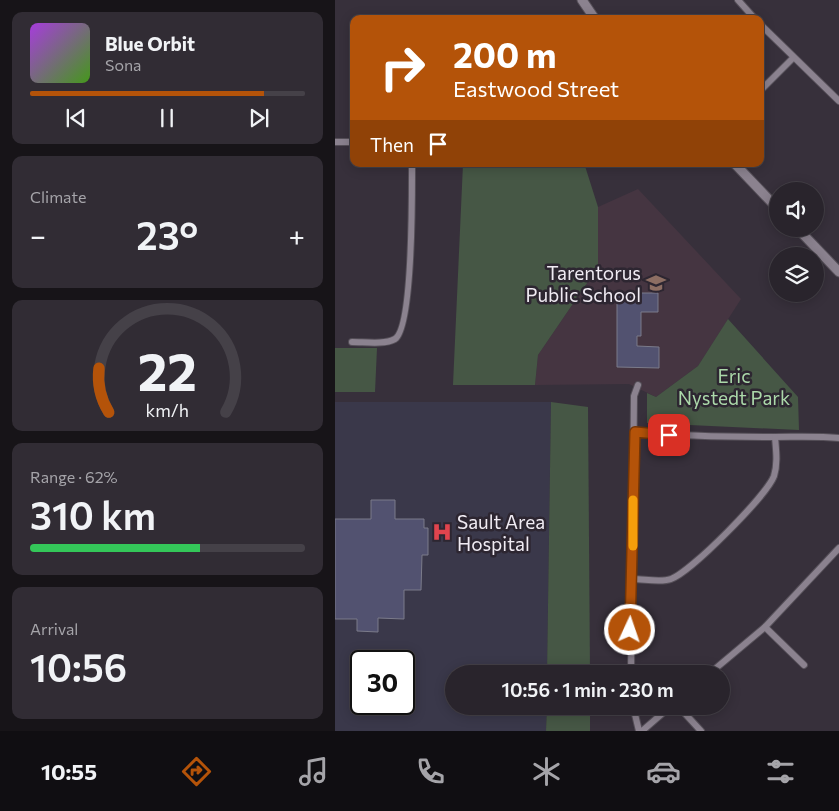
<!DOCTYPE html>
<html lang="en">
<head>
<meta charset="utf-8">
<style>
  :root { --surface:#29242c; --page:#312c34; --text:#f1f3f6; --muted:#a5a4a9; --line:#454148; --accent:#b45309 }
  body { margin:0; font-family:Commissioner,sans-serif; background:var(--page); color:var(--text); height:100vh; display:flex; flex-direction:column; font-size:19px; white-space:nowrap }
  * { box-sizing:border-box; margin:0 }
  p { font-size:16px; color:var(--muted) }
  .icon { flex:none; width:28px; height:28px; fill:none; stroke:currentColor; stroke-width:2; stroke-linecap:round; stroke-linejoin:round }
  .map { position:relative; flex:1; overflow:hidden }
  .side { display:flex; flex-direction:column; gap:12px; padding:12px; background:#171418; width:335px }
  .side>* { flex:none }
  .banner { position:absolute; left:15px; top:15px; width:414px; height:152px; border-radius:10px; box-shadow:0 2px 12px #0003,0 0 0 1px var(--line); background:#b45309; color:#fff; overflow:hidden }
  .controls { position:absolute; left:434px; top:182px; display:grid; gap:10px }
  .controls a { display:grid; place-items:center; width:55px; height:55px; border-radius:50%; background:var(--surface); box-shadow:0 2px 12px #0003,0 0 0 1px var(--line); font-size:25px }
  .speed { position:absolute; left:15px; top:650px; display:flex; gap:10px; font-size:25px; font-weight:700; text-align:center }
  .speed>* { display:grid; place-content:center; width:65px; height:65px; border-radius:50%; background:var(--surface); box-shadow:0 2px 12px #0003,0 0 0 1px var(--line); line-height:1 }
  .speed .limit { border:2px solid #111; border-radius:8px; background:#fff; color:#111 }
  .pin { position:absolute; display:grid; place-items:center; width:42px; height:42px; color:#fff; margin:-21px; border-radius:10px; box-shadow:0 2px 8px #0006 }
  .me { position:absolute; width:55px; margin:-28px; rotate:3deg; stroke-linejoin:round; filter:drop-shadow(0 0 4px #0008) }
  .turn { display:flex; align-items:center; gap:18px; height:105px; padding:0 20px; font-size:22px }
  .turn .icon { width:65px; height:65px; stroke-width:2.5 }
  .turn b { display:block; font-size:35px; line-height:42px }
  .then { display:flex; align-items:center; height:48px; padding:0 20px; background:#0003; gap:10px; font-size:19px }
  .big { font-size:38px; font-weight:600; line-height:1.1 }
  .side .widget { flex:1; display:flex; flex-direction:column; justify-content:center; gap:8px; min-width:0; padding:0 18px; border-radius:10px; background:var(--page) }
  .side .dial { align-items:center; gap:0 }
  .dial svg { height:130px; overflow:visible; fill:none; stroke:var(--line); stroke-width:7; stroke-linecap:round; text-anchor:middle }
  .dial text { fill:var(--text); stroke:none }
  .song { display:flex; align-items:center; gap:15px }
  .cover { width:60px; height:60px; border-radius:8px; background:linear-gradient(135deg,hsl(280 70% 55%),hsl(100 70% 35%)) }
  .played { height:5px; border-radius:2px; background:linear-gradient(90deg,var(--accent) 85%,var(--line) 85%) }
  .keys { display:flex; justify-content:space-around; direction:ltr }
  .heat { display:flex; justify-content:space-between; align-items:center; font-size:28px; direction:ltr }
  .charge { height:8px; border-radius:4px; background:linear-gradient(90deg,#34c759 62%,var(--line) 0) }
  .trip { position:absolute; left:110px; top:665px; width:285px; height:50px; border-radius:25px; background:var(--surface); box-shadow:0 2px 12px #0003,0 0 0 1px var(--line); font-weight:600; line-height:50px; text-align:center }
  .dock { display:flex; height:80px; justify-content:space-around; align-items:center; background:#100e12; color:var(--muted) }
  .dock .icon { width:35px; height:35px }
  .dock .on { color:var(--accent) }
  .dock b { font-size:22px; color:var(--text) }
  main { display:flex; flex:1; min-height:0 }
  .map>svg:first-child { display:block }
  .education { fill:#453541 }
  .medical { fill:#3a384a; fill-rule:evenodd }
  .green { fill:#465745 }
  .building { fill:#525270; stroke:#7b7b8a }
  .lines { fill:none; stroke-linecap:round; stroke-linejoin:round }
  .minor-casing { stroke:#554f58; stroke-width:8 }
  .secondary-casing { stroke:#554f58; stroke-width:11 }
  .minor { stroke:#8b828f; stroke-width:6 }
  .secondary { stroke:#8b828f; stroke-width:9 }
  .route-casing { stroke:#753606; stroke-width:12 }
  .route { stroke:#b45309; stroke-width:9 }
  .slow { stroke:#f59e0b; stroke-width:9 }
  .labels { text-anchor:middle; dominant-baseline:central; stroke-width:5; stroke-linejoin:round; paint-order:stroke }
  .poi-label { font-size:19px; fill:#f0ebf3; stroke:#2d2631; text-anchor:end }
  .park-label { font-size:19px; fill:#abd8a9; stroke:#2d2631 }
</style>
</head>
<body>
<main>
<section class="side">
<div class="widget">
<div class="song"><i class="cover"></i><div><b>Blue Orbit</b><p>Sona</p></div></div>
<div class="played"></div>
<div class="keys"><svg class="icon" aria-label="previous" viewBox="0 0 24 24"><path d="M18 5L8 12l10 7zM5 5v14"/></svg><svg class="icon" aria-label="pause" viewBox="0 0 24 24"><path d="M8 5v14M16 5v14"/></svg><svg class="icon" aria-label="next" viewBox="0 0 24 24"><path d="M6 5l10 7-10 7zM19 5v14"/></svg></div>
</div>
<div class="widget"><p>Climate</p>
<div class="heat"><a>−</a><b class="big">23°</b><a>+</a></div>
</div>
<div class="widget dial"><svg viewBox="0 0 100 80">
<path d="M14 69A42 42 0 1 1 86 69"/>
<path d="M14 69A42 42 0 0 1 8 42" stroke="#b45309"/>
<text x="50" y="56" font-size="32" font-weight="700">22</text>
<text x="50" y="72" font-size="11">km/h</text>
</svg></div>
<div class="widget"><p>Range · 62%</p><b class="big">310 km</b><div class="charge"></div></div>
<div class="widget"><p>Arrival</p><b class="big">10:56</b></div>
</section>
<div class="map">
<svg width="504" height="731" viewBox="0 0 504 731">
  <rect width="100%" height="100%" fill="#37303b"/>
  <polygon class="education" points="303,189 406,299 363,366 321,397 294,384 200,385 203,355 263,267 263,207"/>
  <path class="medical" d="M0,402h216l-4,272h-93v32h93l-1,25h-211zM26,661h43v43h-43z"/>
  <g class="green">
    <polygon points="128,164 218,164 250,166 263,207 263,267 203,355 200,385 118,385"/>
    <polygon points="393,319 463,397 464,430 312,423 312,393 321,397 363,366"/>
    <polygon points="0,348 42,348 40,392 0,392"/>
    <polygon points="216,402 253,407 255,674 212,674"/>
    <polygon points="212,706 255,706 255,731 211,731"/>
  </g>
  <g class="building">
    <polygon points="282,293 323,293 323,312 306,312 306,336 302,336 302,346 324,347 324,368 282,367"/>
    <polygon points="36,500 60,500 60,519 89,519 89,528 93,528 93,555 87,555 86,590 69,590 69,619 43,618 43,632 22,631 22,619 0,619 0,519 36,519"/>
  </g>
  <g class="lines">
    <defs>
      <g id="minor">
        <polyline points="403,0 420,19"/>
        <polyline points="425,24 504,101"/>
        <polyline points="425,91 458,58"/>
        <polyline points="0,142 19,142"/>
        <path d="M17,342c13,0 32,3 43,-3 18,-12 17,-148 17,-175"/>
        <path d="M300,432c46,4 93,5 139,5 22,0 43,-1 65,1"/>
        <path d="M298,579c11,0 28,4 38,0 20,-7 96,-84 103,-103 4,-13 2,-26 1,-39"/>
        <polyline points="430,627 469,665"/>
        <polyline points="296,674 299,396 303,385"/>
        <polyline points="374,674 430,627 504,548"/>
        <polyline points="298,706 304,731"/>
        <polyline points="343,706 366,731"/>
        <polyline points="307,731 336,706"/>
      </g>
      <g id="secondary">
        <polyline points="247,0 260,19"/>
        <polyline points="400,164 442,208"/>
        <polyline points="463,229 504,272"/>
      </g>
    </defs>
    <use href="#minor" class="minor-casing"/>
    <use href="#secondary" class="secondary-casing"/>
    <use href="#minor" class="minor"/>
    <use href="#secondary" class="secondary"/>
  </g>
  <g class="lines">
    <defs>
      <polyline id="route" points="295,630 300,432 334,435"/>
    </defs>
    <use href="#route" class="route-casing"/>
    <use href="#route" class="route"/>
    <polyline class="slow" points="298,500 298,546"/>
  </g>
  <defs>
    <symbol id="school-bare" viewBox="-9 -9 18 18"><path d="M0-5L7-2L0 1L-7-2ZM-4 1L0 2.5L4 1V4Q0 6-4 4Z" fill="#8d6e63" stroke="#2d2631" stroke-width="2.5" paint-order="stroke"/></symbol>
    <symbol id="hospital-bare" viewBox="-9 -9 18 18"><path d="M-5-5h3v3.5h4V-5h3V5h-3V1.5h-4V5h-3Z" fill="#e0444e" stroke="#2d2631" stroke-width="2.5" paint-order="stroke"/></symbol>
  </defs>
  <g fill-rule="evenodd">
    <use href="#school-bare" x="307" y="269" width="28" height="28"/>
    <use href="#hospital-bare" x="93" y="518" width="28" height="28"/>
  </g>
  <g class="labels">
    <g class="poi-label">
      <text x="306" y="272">Tarentorus<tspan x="306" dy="22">Public School</tspan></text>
      <text x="122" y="521" text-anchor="start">Sault Area<tspan x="122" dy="22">Hospital</tspan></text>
    </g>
    <g class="park-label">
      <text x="399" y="375">Eric<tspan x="399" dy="22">Nystedt Park</tspan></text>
    </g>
  </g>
</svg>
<div class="controls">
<a><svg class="icon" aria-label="sound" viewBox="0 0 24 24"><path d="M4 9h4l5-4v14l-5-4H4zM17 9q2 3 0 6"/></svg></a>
<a><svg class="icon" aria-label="layers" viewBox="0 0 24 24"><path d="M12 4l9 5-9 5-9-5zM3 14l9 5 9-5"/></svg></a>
</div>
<div class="speed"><div class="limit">30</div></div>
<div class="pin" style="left:334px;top:435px;background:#d93025"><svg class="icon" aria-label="arrive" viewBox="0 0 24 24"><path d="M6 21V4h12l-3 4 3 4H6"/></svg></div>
<svg class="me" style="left:295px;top:630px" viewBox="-20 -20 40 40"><circle r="17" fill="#b45309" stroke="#fff" stroke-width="3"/><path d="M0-11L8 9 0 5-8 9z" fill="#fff"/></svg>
<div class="trip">10:56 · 1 min · 230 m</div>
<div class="banner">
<div class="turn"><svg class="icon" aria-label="right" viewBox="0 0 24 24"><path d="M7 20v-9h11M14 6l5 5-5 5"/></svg><div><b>200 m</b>Eastwood Street</div></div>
<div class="then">Then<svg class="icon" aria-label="arrive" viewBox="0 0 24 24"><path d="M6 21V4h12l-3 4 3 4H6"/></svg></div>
</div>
</div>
</main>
<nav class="dock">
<b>10:55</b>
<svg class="icon on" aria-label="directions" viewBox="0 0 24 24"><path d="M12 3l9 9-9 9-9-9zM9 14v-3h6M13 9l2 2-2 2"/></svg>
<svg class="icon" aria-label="music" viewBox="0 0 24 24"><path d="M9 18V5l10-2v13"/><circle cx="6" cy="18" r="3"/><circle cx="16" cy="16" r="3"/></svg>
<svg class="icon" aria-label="phone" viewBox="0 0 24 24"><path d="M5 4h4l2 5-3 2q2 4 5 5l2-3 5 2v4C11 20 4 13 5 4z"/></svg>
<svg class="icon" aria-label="climate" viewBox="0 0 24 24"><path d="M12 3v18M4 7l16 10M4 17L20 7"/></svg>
<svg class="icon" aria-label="car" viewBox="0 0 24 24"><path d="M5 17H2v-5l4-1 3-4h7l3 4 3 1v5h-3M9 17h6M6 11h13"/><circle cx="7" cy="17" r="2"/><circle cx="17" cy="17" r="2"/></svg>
<svg class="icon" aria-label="filters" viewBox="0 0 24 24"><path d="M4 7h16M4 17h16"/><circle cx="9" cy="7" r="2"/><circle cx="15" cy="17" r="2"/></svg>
</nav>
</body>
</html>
